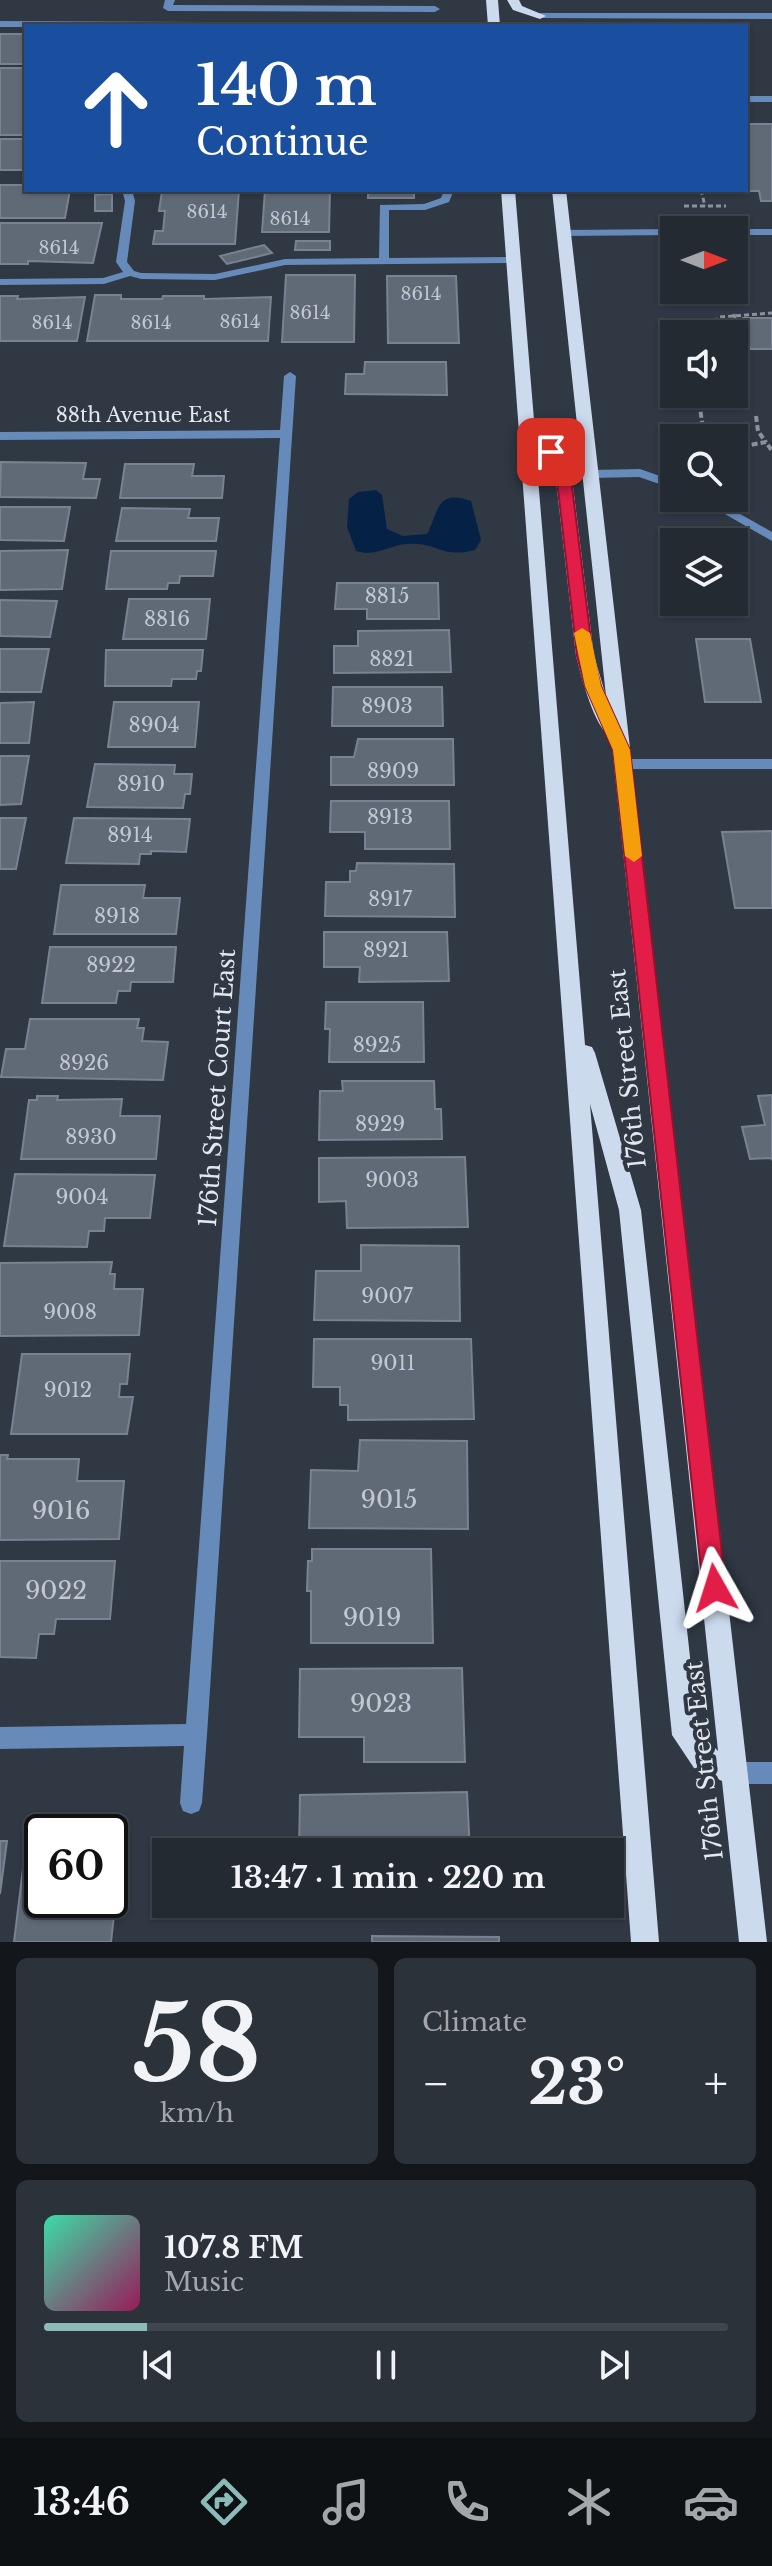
<!DOCTYPE html>
<html lang="en">
<head>
<meta charset="utf-8">
<style>
  :root { --surface:#232a32; --page:#2b323a; --text:#f1f3f6; --muted:#a3a7ac; --line:#40464d; --accent:#8bbbb9 }
  body { margin:0; font-family:"Libre Baskerville",serif; background:var(--page); color:var(--text); height:100vh; display:flex; flex-direction:column; font-size:30px; white-space:nowrap }
  * { box-sizing:border-box; margin:0 }
  p { font-size:26px; color:var(--muted) }
  .icon { flex:none; width:44px; height:44px; fill:none; stroke:currentColor; stroke-width:2; stroke-linecap:round; stroke-linejoin:round }
  .map { position:relative; height:1942px; overflow:hidden }
  .sheet { display:flex; flex-direction:column; gap:16px; padding:16px; background:#13171c; flex:1 }
  .sheet>* { flex:none }
  .banner { position:absolute; left:24px; top:24px; width:724px; height:168px; border-radius:0px; box-shadow:0 2px 6px #0004,0 0 0 2px var(--line); background:#1a4fa0; color:#fff; overflow:hidden }
  .needle { width:52px; rotate:90deg }
  .controls { position:absolute; left:660px; top:216px; display:grid; gap:16px }
  .controls a { display:grid; place-items:center; width:88px; height:88px; border-radius:0px; background:var(--surface); box-shadow:0 2px 6px #0004,0 0 0 2px var(--line); font-size:40px }
  .speed { position:absolute; left:24px; top:1814px; display:flex; gap:16px; font-size:40px; font-weight:700; text-align:center }
  .speed>* { display:grid; place-content:center; width:104px; height:104px; border-radius:50%; background:var(--surface); box-shadow:0 2px 6px #0004,0 0 0 2px var(--line); line-height:1 }
  .speed .limit { border:4px solid #111; border-radius:12px; background:#fff; color:#111 }
  .pin { position:absolute; display:grid; place-items:center; width:68px; height:68px; color:#fff; margin:-34px; border-radius:16px; box-shadow:0 4px 12px #0006 }
  .me { position:absolute; width:88px; margin:-44px; rotate:354deg; stroke-linejoin:round; filter:drop-shadow(0 0 6px #0008) }
  .turn { display:flex; align-items:center; gap:28px; height:168px; padding:0 40px; font-size:36px }
  .turn .icon { width:104px; height:104px; stroke-width:2.5 }
  .turn b { display:block; font-size:56px; line-height:68px }
  .big { font-size:60px; font-weight:700; line-height:1.1 }
  .sheet .tile { flex:1; display:flex; flex-direction:column; justify-content:center; gap:12px; min-width:0; padding:0 28px; border-radius:12px; background:var(--page) }
  .sheet .dial { align-items:center; gap:0 }
  .dial b { font-size:104px; line-height:1 }
  .song { display:flex; align-items:center; gap:24px }
  .cover { width:96px; height:96px; border-radius:12px; background:linear-gradient(135deg,hsl(160 70% 55%),hsl(330 70% 35%)) }
  .played { height:8px; border-radius:4px; background:linear-gradient(90deg,var(--accent) 15%,var(--line) 15%) }
  .keys { display:flex; justify-content:space-around; direction:ltr }
  .heat { display:flex; justify-content:space-between; align-items:center; font-size:44px; direction:ltr }
  .sheet .tiles { flex:1; display:grid; gap:16px; grid-template-columns:1fr 1fr }
  .tile:last-child { grid-column:span 2 }
  .trip { position:absolute; left:152px; top:1838px; width:472px; height:80px; border-radius:0px; background:var(--surface); box-shadow:0 2px 6px #0004,0 0 0 2px var(--line); font-weight:700; line-height:80px; text-align:center }
  .tabs { display:flex; height:128px; justify-content:space-around; align-items:center; background:#0e1114; color:var(--muted) }
  .tabs .icon { width:56px; height:56px }
  .tabs .current { color:var(--accent) }
  .tabs b { font-size:36px; color:var(--text) }
  .map>svg:first-child { display:block }
  .water { fill:#052246 }
  .building { fill:#606976; stroke:#788290; stroke-width:2 }
  .lines { fill:none; stroke-linecap:round; stroke-linejoin:round }
  .path-far1 { stroke:#8b929b; stroke-width:3; stroke-dasharray:5 3; stroke-linecap:butt }
  .path { stroke:#8b929b; stroke-width:4; stroke-dasharray:6 3; stroke-linecap:butt }
  .service { fill:#668aba; fill-rule:evenodd }
  .minor { fill:#668aba; fill-rule:evenodd }
  .primary { fill:#ccdaee; fill-rule:evenodd }
  .route { fill:#e11d48; stroke:#92132f; stroke-width:2 }
  .slow { fill:#f59e0b }
  .labels { text-anchor:middle; dominant-baseline:central; stroke-width:8; stroke-linejoin:round; paint-order:stroke }
  .far-number-label { font-size:18px; fill:#c2c8d1 }
  .far-street-label { font-size:20px; fill:#e2e8ef; stroke:#2f3843 }
  .number-label { font-size:20px; fill:#c2c8d1 }
  .street-label { font-size:24px; fill:#e2e8ef; stroke:#2f3843 }
  .near-number-label { font-size:24px; fill:#c2c8d1 }
</style>
</head>
<body>
<div class="map">
<svg width="772" height="1942" viewBox="0 0 772 1942">
  <rect width="100%" height="100%" fill="#2f3843"/>
  <path class="water" d="M376,490l6,5 5,34 16,7 24,-2c12,-21 8,-46 44,-33l10,39 -6,10c-34,9 -38,-9 -69,-6 -19,2 -30,13 -50,7l-9,-24 2,-28 9,-7z"/>
  <g class="building">
    <rect x="0" y="34" width="26" height="30"/>
    <polygon points="0,68 26,68 26,118 22,135 0,135"/>
    <polygon points="746,124 772,124 772,201 761,201 759,191 705,191 746,190"/>
    <rect x="0" y="139" width="26" height="31"/>
    <polygon points="0,185 26,185 26,190 70,190 65,218 0,218"/>
    <polygon points="168,190 239,190 235,244 153,244 155,231 163,231 165,211 159,211 162,191"/>
    <polygon points="265,190 330,190 329,232 262,232"/>
    <rect x="368" y="190" width="46" height="8"/>
    <polygon points="112,194 112,211 95,211 95,195"/>
    <polygon points="0,223 102,223 93,263 28,261 28,264 0,264"/>
    <polygon points="296,241 330,241 330,250 295,250"/>
    <polygon points="264,245 272,253 227,264 220,256"/>
    <polygon points="286,275 355,275 354,342 282,342"/>
    <polygon points="387,276 456,276 459,343 388,343"/>
    <polygon points="95,295 121,295 121,299 162,299 163,296 204,296 204,299 271,297 268,341 87,341"/>
    <polygon points="0,296 18,296 17,299 85,297 77,341 0,341"/>
    <polygon points="743,318 772,318 772,349 750,349"/>
    <polygon points="365,362 446,362 447,395 345,394 346,374 364,374"/>
    <polygon points="1,462 86,463 83,479 100,479 96,498 0,497"/>
    <polygon points="125,464 194,464 192,476 224,476 222,498 120,498"/>
    <polygon points="0,507 70,507 64,541 0,540"/>
    <polygon points="122,508 190,509 188,518 219,518 216,541 116,541"/>
    <polygon points="68,550 62,589 0,590 0,551"/>
    <polygon points="111,551 216,551 213,576 180,576 179,583 168,583 167,589 106,589"/>
    <polygon points="337,583 438,583 439,619 367,619 367,609 335,609"/>
    <polygon points="129,599 210,599 206,639 123,639"/>
    <polygon points="0,600 57,601 50,637 0,636"/>
    <polygon points="449,630 451,672 334,673 334,646 358,646 358,631"/>
    <polygon points="696,639 750,639 761,702 705,702"/>
    <polygon points="0,649 49,649 41,692 0,692"/>
    <polygon points="106,650 203,650 201,671 197,671 196,679 172,679 171,686 105,686"/>
    <polygon points="333,687 442,687 443,726 332,726"/>
    <polygon points="34,702 29,743 0,743 0,703"/>
    <polygon points="114,702 199,702 195,747 108,747"/>
    <polygon points="358,739 453,739 454,785 331,785 331,757 354,757"/>
    <polygon points="0,756 29,756 21,804 0,805"/>
    <polygon points="95,764 175,765 174,774 192,774 190,794 185,794 183,808 87,807"/>
    <polygon points="331,801 449,801 450,849 365,849 365,832 330,832"/>
    <polygon points="0,818 26,818 16,869 0,869"/>
    <polygon points="74,818 190,819 186,852 151,851 151,854 140,854 139,864 66,863"/>
    <polygon points="772,831 772,908 735,908 722,832"/>
    <polygon points="357,863 454,864 455,917 325,916 326,882 350,882 350,871 356,871"/>
    <polygon points="61,885 145,885 143,898 180,898 176,934 54,934"/>
    <polygon points="324,932 447,932 449,981 359,982 360,967 324,967"/>
    <polygon points="50,947 176,947 173,982 131,982 130,991 118,991 116,1003 42,1003"/>
    <polygon points="326,1002 423,1002 424,1062 329,1062 330,1029 325,1029"/>
    <polygon points="30,1019 139,1019 137,1028 144,1028 142,1041 168,1042 163,1080 1,1077 6,1049 25,1049"/>
    <polygon points="342,1081 434,1081 435,1109 441,1109 442,1139 319,1140 320,1091 343,1091"/>
    <polygon points="772,1095 772,1160 771,1158 750,1159 742,1127 765,1125 758,1096"/>
    <polygon points="37,1096 58,1096 57,1100 122,1099 120,1116 160,1116 156,1159 21,1159 29,1100 37,1100"/>
    <polygon points="465,1157 468,1227 347,1228 346,1201 319,1202 319,1158"/>
    <polygon points="15,1174 155,1175 150,1218 105,1218 104,1231 89,1231 87,1247 4,1246"/>
    <polygon points="361,1245 459,1246 460,1321 314,1320 316,1271 361,1271"/>
    <polygon points="112,1262 110,1274 115,1274 114,1289 143,1289 139,1335 0,1336 0,1263"/>
    <polygon points="314,1339 471,1339 474,1419 348,1420 348,1405 340,1405 340,1387 313,1387"/>
    <polygon points="22,1354 130,1354 127,1384 120,1384 119,1397 133,1397 127,1434 11,1434"/>
    <polygon points="360,1440 467,1441 468,1529 309,1528 311,1470 358,1471"/>
    <polygon points="0,1455 8,1455 7,1459 79,1459 77,1481 124,1481 119,1539 0,1540"/>
    <polygon points="312,1549 431,1549 433,1643 311,1643 311,1591 307,1591 308,1561 312,1561"/>
    <polygon points="0,1561 115,1561 110,1619 56,1619 54,1634 39,1634 36,1658 0,1657"/>
    <polygon points="462,1668 465,1762 364,1762 364,1737 299,1737 300,1669"/>
    <polygon points="467,1792 470,1852 299,1852 300,1795"/>
    <polygon points="0,1841 7,1841 0,1894"/>
    <polygon points="26,1844 42,1844 42,1900 110,1900 110,1897 116,1897 111,1942 14,1942"/>
    <polygon points="372,1936 499,1937 499,1942 372,1942"/>
  </g>
  <g class="lines">
    <g class="path-far1">
      <polyline points="701,190 705,206"/>
      <polyline points="684,206 726,206"/>
      <polyline points="734,314 738,334"/>
      <polyline points="693,334 720,317 772,313"/>
    </g>
    <g class="path">
      <polyline points="738,332 742,351"/>
      <polyline points="698,394 702,422 713,438"/>
      <polyline points="756,416 758,431 765,441"/>
      <polyline points="734,448 766,442 772,451"/>
    </g>
    <g class="service">
      <polygon points="165,0 175,0 173,5 435,6 440,9 435,12 168,11 163,8"/>
      <polygon points="0,21 419,23 424,26 0,27"/>
      <rect x="746" y="96" width="26" height="6"/>
      <polygon points="122,190 132,190 135,201 127,262 134,271 141,273 215,274 285,259 379,258 380,205 424,204 441,198 444,190 454,190 449,202 425,210 389,210 389,258 514,257 519,260 514,263 285,265 215,280 141,279 130,276 104,284 0,285 0,279 103,278 123,272 116,262 125,201"/>
      <polygon points="674,229 678,230 674,230 674,235 564,236 559,233 564,230"/>
      <polygon points="734,229 772,229 772,235 734,235 734,230 730,230"/>
      <polygon points="640,469 674,481 674,489 639,477 591,478 585,474 591,470"/>
      <polygon points="697,498 712,498 772,532 772,541"/>
    </g>
    <g class="minor">
      <polygon points="540,13 772,13 772,19 537,18 535,16"/>
      <polygon points="290,372 296,376 207,1735 202,1803 199,1811 191,1814 183,1811 180,1803 184,1746 0,1749 0,1727 186,1724 280,438 0,440 0,432 280,430 284,376"/>
      <polygon points="623,759 772,759 772,769 623,769 616,764"/>
      <polygon points="735,1762 772,1762 772,1784 735,1784 727,1781 724,1773 727,1765"/>
    </g>
    <g class="primary">
      <polygon points="486,0 498,0 500,26 488,26"/>
      <polygon points="507,0 519,0 522,6 546,16 540,19 513,10"/>
      <path d="M501,190h14l21,254 20,5 14,13 24,194 12,40 -54,-506h14l201,1752h-28l-17,-161 -28,-13 -22,-33 -53,-525 -29,-106 69,838h-28zM536,454l10,2 8,7 22,193c5,19 18,72 35,81l107,1014 -20,-21 -57,-520 -46,-157 -3,-6 -7,-2z"/>
    </g>
  </g>
  <polygon class="route" points="551,448 569,462 593,656 601,686 630,750 726,1588 723,1596 715,1599 707,1596 703,1588 613,750 585,686 577,656 555,463 544,452"/>
  <polygon class="slow" points="582,628 590,633 601,686 630,750 642,856 634,862 625,856 613,750 585,686 574,633"/>
  <g class="labels">
    <g class="far-number-label">
      <text x="207" y="212">8614</text>
      <text x="290" y="219">8614</text>
      <text x="59" y="248">8614</text>
      <text x="421" y="294">8614</text>
      <text x="310" y="313">8614</text>
      <text x="240" y="322">8614</text>
      <text x="52" y="323">8614</text>
      <text x="151" y="323">8614</text>
    </g>
    <g class="far-street-label">
      <text x="143" y="415">88th Avenue East</text>
    </g>
    <g class="number-label">
      <text x="387" y="596">8815</text>
      <text x="167" y="619">8816</text>
      <text x="392" y="659">8821</text>
      <text x="387" y="706">8903</text>
      <text x="154" y="725">8904</text>
      <text x="393" y="771">8909</text>
      <text x="141" y="784">8910</text>
      <text x="390" y="817">8913</text>
      <text x="130" y="835">8914</text>
      <text x="390" y="899">8917</text>
      <text x="117" y="916">8918</text>
      <text x="386" y="950">8921</text>
      <text x="111" y="965">8922</text>
      <text x="377" y="1045">8925</text>
      <text x="84" y="1063">8926</text>
      <text x="380" y="1124">8929</text>
      <text x="91" y="1137">8930</text>
      <text x="392" y="1180">9003</text>
      <text x="82" y="1197">9004</text>
      <text x="387" y="1296">9007</text>
      <text x="70" y="1312">9008</text>
      <text x="393" y="1363">9011</text>
      <text x="68" y="1390">9012</text>
    </g>
    <g class="street-label">
      <text transform="translate(627 1069) rotate(-96)">176th Street East</text>
      <text transform="translate(217 1088) rotate(-86)">176th Street Court East</text>
      <text transform="translate(704 1761) rotate(-96)">176th Street East</text>
    </g>
    <g class="near-number-label">
      <text x="389" y="1499">9015</text>
      <text x="61" y="1510">9016</text>
      <text x="56" y="1590">9022</text>
      <text x="372" y="1617">9019</text>
      <text x="381" y="1703">9023</text>
    </g>
  </g>
</svg>
<div class="controls">
<a><svg class="needle" viewBox="-14 -14 28 28"><path d="M0-13l5 13h-10z" fill="#e53935"/><path d="M0 13l5-13h-10z" fill="#a3a7ac"/></svg></a>
<a><svg class="icon" aria-label="sound" viewBox="0 0 24 24"><path d="M4 9h4l5-4v14l-5-4H4zM17 9q2 3 0 6"/></svg></a>
<a><svg class="icon" aria-label="search" viewBox="0 0 24 24"><circle cx="10" cy="10" r="6"/><path d="M15 15l6 6"/></svg></a>
<a><svg class="icon" aria-label="layers" viewBox="0 0 24 24"><path d="M12 4l9 5-9 5-9-5zM3 14l9 5 9-5"/></svg></a>
</div>
<div class="speed"><div class="limit">60</div></div>
<div class="pin" style="left:551px;top:452px;background:#d93025"><svg class="icon" aria-label="arrive" viewBox="0 0 24 24"><path d="M6 21V4h12l-3 4 3 4H6"/></svg></div>
<svg class="me" style="left:715px;top:1588px" viewBox="-20 -20 40 40"><path d="M0-17L14 15 0 8-14 15z" fill="#e11d48" stroke="#fff" stroke-width="4"/></svg>
<div class="trip">13:47 · 1 min · 220 m</div>
<div class="banner">
<div class="turn"><svg class="icon" aria-label="ahead" viewBox="0 0 24 24"><path d="M12 20V5M6 11l6-6 6 6"/></svg><div><b>140 m</b>Continue</div></div>
</div>
</div>
<section class="sheet">
<div class="tiles">
<div class="tile dial"><b>58</b><p>km/h</p></div>
<div class="tile"><p>Climate</p>
<div class="heat"><a>−</a><b class="big">23°</b><a>+</a></div>
</div>
<div class="tile">
<div class="song"><i class="cover"></i><div><b>107.8 FM</b><p>Music</p></div></div>
<div class="played"></div>
<div class="keys"><svg class="icon" aria-label="previous" viewBox="0 0 24 24"><path d="M18 5L8 12l10 7zM5 5v14"/></svg><svg class="icon" aria-label="pause" viewBox="0 0 24 24"><path d="M8 5v14M16 5v14"/></svg><svg class="icon" aria-label="next" viewBox="0 0 24 24"><path d="M6 5l10 7-10 7zM19 5v14"/></svg></div>
</div>
</div>
</section>
<nav class="tabs">
<b>13:46</b>
<svg class="icon current" aria-label="directions" viewBox="0 0 24 24"><path d="M12 3l9 9-9 9-9-9zM9 14v-3h6M13 9l2 2-2 2"/></svg>
<svg class="icon" aria-label="music" viewBox="0 0 24 24"><path d="M9 18V5l10-2v13"/><circle cx="6" cy="18" r="3"/><circle cx="16" cy="16" r="3"/></svg>
<svg class="icon" aria-label="phone" viewBox="0 0 24 24"><path d="M5 4h4l2 5-3 2q2 4 5 5l2-3 5 2v4C11 20 4 13 5 4z"/></svg>
<svg class="icon" aria-label="climate" viewBox="0 0 24 24"><path d="M12 3v18M4 7l16 10M4 17L20 7"/></svg>
<svg class="icon" aria-label="car" viewBox="0 0 24 24"><path d="M5 17H2v-5l4-1 3-4h7l3 4 3 1v5h-3M9 17h6M6 11h13"/><circle cx="7" cy="17" r="2"/><circle cx="17" cy="17" r="2"/></svg>
</nav>
</body>
</html>
